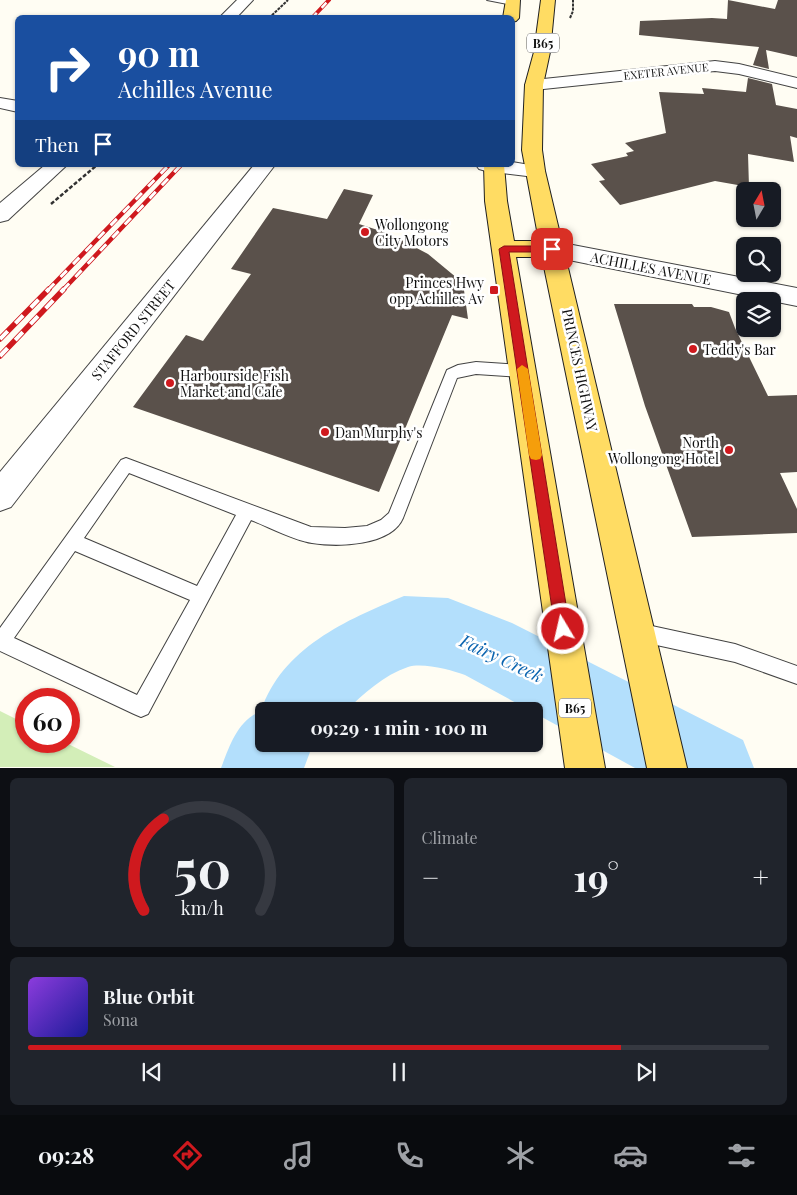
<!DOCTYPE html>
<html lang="en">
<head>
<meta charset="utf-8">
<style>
  :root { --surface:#171b24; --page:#20242c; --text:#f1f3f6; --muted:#9ea1a6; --line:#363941; --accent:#cf191e }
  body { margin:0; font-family:"Playfair Display",serif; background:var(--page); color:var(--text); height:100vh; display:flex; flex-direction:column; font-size:19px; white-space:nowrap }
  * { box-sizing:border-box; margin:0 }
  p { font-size:16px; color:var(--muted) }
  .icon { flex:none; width:28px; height:28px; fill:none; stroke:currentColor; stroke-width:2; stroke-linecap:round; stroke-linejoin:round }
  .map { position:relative; height:768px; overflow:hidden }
  .panel { display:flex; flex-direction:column; gap:10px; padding:10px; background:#0d0f14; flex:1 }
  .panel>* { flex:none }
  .guide { position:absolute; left:15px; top:15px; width:500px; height:152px; border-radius:8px; box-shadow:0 1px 4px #0004; background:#1a4fa0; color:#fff; overflow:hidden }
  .needle { width:32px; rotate:10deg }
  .controls { position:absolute; left:736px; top:182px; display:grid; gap:10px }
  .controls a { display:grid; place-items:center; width:45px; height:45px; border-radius:8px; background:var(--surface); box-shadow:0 1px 4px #0004; font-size:25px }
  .speed { position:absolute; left:15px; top:688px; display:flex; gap:10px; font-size:25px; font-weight:700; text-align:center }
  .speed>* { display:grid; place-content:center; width:65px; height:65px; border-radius:50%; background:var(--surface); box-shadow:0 1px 4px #0004; line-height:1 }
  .speed .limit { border:8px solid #d22; background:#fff; color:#111 }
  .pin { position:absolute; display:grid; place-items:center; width:42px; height:42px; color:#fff; margin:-21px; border-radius:10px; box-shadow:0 2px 8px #0006 }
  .me { position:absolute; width:55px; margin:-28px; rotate:351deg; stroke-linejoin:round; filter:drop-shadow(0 0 4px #0008) }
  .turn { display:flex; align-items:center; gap:18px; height:105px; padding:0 20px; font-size:22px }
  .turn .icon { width:65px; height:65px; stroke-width:2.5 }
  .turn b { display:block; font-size:35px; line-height:42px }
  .then { display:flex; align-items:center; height:48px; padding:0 20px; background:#0003; gap:10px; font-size:19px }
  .big { font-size:38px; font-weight:700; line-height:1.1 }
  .panel .widget { flex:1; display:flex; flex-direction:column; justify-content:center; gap:8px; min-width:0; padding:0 18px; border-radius:8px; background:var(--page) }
  .panel .dial { align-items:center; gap:0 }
  .dial svg { height:130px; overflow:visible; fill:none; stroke:var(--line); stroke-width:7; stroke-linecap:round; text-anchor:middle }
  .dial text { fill:var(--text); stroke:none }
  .song { display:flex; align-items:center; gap:15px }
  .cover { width:60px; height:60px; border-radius:8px; background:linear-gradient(135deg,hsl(270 70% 55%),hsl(240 70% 35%)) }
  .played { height:5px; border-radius:2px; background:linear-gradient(90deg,var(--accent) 80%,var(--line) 80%) }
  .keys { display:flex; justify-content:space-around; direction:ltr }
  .heat { display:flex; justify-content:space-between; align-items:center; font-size:28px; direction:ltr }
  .panel .tiles { flex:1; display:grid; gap:10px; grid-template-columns:1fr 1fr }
  .widget:last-child { grid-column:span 2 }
  .trip { position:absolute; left:255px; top:702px; width:288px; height:50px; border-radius:8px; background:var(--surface); box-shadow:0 1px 4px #0004; font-weight:700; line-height:50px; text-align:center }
  .dock { display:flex; height:80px; justify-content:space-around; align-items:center; background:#090b0e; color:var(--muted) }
  .dock .icon { width:35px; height:35px }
  .dock .active { color:var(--accent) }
  .dock b { font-size:22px; color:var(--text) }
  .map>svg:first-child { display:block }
  .green { fill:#d3eeb8 }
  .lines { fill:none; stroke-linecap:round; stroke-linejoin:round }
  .river { fill:#b3dffc; fill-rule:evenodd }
  .building { fill:#5a514b }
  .lane-casing { stroke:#434343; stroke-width:2 }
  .street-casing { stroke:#434343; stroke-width:2 }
  .primary-casing { stroke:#212121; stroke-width:2 }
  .path-far1 { stroke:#323232; stroke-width:2; stroke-dasharray:3 1; stroke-linecap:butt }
  .path { stroke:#323232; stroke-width:2.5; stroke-dasharray:4 2; stroke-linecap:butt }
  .lane { fill:#fff; fill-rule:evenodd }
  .street { fill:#fff; fill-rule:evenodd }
  .primary { fill:#ffdc63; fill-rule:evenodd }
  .rail-far2-casing { stroke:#cf191e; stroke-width:4 }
  .rail-far1-casing { stroke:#cf191e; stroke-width:4.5 }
  .rail-casing { stroke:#cf191e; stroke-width:5.5 }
  .rail-far2 { stroke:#fff; stroke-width:2.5; stroke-dasharray:7; stroke-linecap:butt }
  .rail-far1 { stroke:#fff; stroke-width:3; stroke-dasharray:9; stroke-linecap:butt }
  .rail { stroke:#fff; stroke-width:4; stroke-dasharray:11; stroke-linecap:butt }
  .route { fill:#cf191e; stroke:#871014 }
  .slow { fill:#f59e0b }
  .poi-dot { fill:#cf191e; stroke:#fff; stroke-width:2 }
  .labels { text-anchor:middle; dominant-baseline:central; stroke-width:5; stroke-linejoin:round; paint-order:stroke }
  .far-street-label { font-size:11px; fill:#101010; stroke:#fff }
  .shield { fill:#fff; stroke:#585858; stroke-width:1 }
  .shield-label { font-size:12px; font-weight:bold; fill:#101010 }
  .poi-label { font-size:14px; fill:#101010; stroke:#fff; text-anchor:start }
  .street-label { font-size:14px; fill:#101010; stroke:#fff }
  .near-water-label { font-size:18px; font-style:italic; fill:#0c65b0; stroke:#fff }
</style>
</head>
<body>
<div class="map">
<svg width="797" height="768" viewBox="0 0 797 768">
  <rect width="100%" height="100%" fill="#fffdf3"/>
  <polygon class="green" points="0,711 26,724 26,741 62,741 115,767 0,767"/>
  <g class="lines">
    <path class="river" d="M404,596l44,2 64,25 231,117 11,28h-119l-170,-93c-13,-5 -43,-13 -57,-8 -24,8 -45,27 -62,44h-82v33h49l-9,24h-83c9,-23 16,-47 40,-57 21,-63 85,-91 143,-115z"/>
  </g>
  <g class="building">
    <polygon points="728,0 775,9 778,0 797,0 797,57 766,50 769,69 753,65 759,47 639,35 640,21 712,18 727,19"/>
    <polygon points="748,78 772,84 776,105 797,109 797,138 790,136 794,162 748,154 749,187 715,181 620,205 599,181 605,180 591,164 628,156 626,153 634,151 625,143 666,133 659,92 704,94 702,88 746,92"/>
    <polygon points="344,189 373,195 359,224 390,234 428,254 463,283 468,319 452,315 379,492 133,407 186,335 203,341 251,274 231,269 273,208 327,219"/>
    <polygon points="614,304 692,304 694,307 711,307 729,312 735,328 768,396 797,395 797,472 780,473 797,509 797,533 692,537 645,406"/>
  </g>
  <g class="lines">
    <defs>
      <g id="lane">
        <polygon points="487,0 507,0 517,3 513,5"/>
        <path d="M476,362l47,3 5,2 2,4 -2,4 -5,2 -47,-3 -19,4 -54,140c-12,28 -65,29 -91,25 -19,-3 -43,-16 -61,-23l-103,194 -7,3 -7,-3 -134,-63v-23l121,-168 5,-2 185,69 34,1 22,-2 14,-6 8,-7 58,-143 11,-5zM129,473l107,42 -39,71 -113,-48zM75,551l115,49 -53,95 -123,-57z"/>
        <polygon points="638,623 735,644 797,666 797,684 735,662 638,641 632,638 629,632 632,626"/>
      </g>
      <g id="street">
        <polygon points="237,0 253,0 236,18 219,18"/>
        <polygon points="715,61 739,64 797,78 797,88 739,74 715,71 534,90 528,89 525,85 528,81 534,80"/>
        <polygon points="0,98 18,101 18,112 0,108"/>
        <polygon points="512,162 542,167 545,171 542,175 535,177 486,171 479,169 476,165 512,165"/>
        <polygon points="45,165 67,165 8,220 0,222 0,203"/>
        <polygon points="254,165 275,165 11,507 0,511 0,472"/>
        <polygon points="552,241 797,288 797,306 544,255 540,249 544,243"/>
      </g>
      <g id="primary">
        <polygon points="506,0 520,0 519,18 516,21 512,22 512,18 503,18"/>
        <polygon points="541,0 555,0 550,52 543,85 542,150 545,171 687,768 647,768 542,257 516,257 605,768 565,768 485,201 484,165 504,165 507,201 514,241 539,241 522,150 525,85 534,52"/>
      </g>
    </defs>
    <use href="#lane" class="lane-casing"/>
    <use href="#street" class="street-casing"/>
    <use href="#primary" class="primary-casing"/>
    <g class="path-far1">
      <polyline points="269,18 288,0"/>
      <polyline points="570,18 573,11 573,0"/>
    </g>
    <polyline class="path" points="51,204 97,165"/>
    <use href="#lane" class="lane"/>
    <use href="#street" class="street"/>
    <use href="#primary" class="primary"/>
    <defs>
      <polyline id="rail-far2" points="312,18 329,0"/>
      <g id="rail-far1">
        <polyline points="48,290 169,165"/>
        <polyline points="63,290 181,165"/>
      </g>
      <g id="rail">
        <polyline points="0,339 49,289"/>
        <polyline points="0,356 64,289"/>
      </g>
    </defs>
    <use href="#rail-far2" class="rail-far2-casing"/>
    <use href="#rail-far1" class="rail-far1-casing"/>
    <use href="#rail" class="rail-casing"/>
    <use href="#rail-far2" class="rail-far2"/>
    <use href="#rail-far1" class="rail-far1"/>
    <use href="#rail" class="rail"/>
  </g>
  <polygon class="route" points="504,246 552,246 557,249 552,252 509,252 570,629 568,634 563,637 558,634 555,629 499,249"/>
  <polygon class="slow" points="522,365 528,369 542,455 540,459 536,460 531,459 529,455 517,369"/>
  <g class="poi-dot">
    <circle cx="365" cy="232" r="5"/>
    <rect x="489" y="285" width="10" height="10" rx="2.5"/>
    <circle cx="693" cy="349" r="5"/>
    <circle cx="170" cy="383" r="5"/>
    <circle cx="325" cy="432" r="5"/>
    <circle cx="729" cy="450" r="5"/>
  </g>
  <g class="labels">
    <g class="far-street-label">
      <text transform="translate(666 71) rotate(-6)">EXETER AVENUE</text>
    </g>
    <g class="shield">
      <rect x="527" y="33.5" width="32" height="19" rx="4"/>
      <rect x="559" y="698.5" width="32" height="19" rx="4"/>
    </g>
    <g class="shield-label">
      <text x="543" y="43">B65</text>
      <text x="575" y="708">B65</text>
    </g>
    <g class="poi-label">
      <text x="375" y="224">Wollongong<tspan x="375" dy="16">City Motors</tspan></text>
      <text x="484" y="282" text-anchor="end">Princes Hwy<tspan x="484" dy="16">opp Achilles Av</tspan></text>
      <text x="703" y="349">Teddy's Bar</text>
      <text x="180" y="375">Harbourside Fish<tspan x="180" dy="16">Market and Cafe</tspan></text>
      <text x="335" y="432">Dan Murphy's</text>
      <text x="719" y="442" text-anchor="end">North<tspan x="719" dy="16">Wollongong Hotel</tspan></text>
    </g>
    <g class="street-label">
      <text transform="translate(651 268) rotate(11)">ACHILLES AVENUE</text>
      <text transform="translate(133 330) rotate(-51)">STAFFORD STREET</text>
      <text transform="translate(580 370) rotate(78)">PRINCES HIGHWAY</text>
    </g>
    <g class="near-water-label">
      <text transform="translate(502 658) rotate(25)">Fairy Creek</text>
    </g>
  </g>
</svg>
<div class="controls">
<a><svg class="needle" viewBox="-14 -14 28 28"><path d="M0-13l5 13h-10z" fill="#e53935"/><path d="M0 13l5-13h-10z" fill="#9ea1a6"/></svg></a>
<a><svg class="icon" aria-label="search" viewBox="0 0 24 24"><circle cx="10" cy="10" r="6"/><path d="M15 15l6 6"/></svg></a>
<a><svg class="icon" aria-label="layers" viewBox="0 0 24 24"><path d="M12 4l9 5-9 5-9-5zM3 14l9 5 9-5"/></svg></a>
</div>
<div class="speed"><div class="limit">60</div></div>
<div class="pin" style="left:552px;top:249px;background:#d93025"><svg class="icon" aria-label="arrive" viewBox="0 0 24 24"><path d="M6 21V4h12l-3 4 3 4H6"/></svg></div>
<svg class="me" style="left:563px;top:629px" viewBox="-20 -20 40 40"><circle r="17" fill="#cf191e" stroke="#fff" stroke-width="3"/><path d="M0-11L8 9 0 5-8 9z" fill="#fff"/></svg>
<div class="trip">09:29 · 1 min · 100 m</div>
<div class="guide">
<div class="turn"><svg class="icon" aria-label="right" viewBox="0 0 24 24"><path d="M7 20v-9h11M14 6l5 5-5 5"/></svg><div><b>90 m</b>Achilles Avenue</div></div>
<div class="then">Then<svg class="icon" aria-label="arrive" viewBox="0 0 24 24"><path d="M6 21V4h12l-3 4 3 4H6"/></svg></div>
</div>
</div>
<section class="panel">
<div class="tiles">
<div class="widget dial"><svg viewBox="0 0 100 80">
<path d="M14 69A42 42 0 1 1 86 69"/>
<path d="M14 69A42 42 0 0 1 26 13" stroke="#cf191e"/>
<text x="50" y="56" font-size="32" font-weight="700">50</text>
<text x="50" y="72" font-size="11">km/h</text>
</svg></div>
<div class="widget"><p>Climate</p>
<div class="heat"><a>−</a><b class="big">19°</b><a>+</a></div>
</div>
<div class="widget">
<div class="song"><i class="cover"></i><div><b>Blue Orbit</b><p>Sona</p></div></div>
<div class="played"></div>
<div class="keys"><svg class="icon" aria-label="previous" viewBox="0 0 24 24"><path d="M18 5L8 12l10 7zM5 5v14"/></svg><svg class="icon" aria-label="pause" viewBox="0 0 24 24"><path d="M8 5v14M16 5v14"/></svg><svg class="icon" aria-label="next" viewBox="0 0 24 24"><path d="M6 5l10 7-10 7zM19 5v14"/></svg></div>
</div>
</div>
</section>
<nav class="dock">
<b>09:28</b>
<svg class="icon active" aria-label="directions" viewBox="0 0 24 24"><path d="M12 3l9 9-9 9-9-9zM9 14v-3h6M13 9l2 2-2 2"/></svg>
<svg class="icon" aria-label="music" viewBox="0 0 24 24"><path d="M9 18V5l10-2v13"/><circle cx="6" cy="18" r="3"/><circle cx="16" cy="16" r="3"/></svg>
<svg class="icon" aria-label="phone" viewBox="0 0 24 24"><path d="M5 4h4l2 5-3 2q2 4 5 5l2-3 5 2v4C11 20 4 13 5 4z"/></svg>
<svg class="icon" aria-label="climate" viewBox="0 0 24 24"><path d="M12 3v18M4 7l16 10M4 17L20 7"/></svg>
<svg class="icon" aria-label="car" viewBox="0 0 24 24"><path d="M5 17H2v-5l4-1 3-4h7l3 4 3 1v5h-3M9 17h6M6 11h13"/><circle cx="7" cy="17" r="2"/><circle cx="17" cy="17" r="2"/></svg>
<svg class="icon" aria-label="filters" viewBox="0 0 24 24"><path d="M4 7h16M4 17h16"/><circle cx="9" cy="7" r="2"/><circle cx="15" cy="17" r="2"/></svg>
</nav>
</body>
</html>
